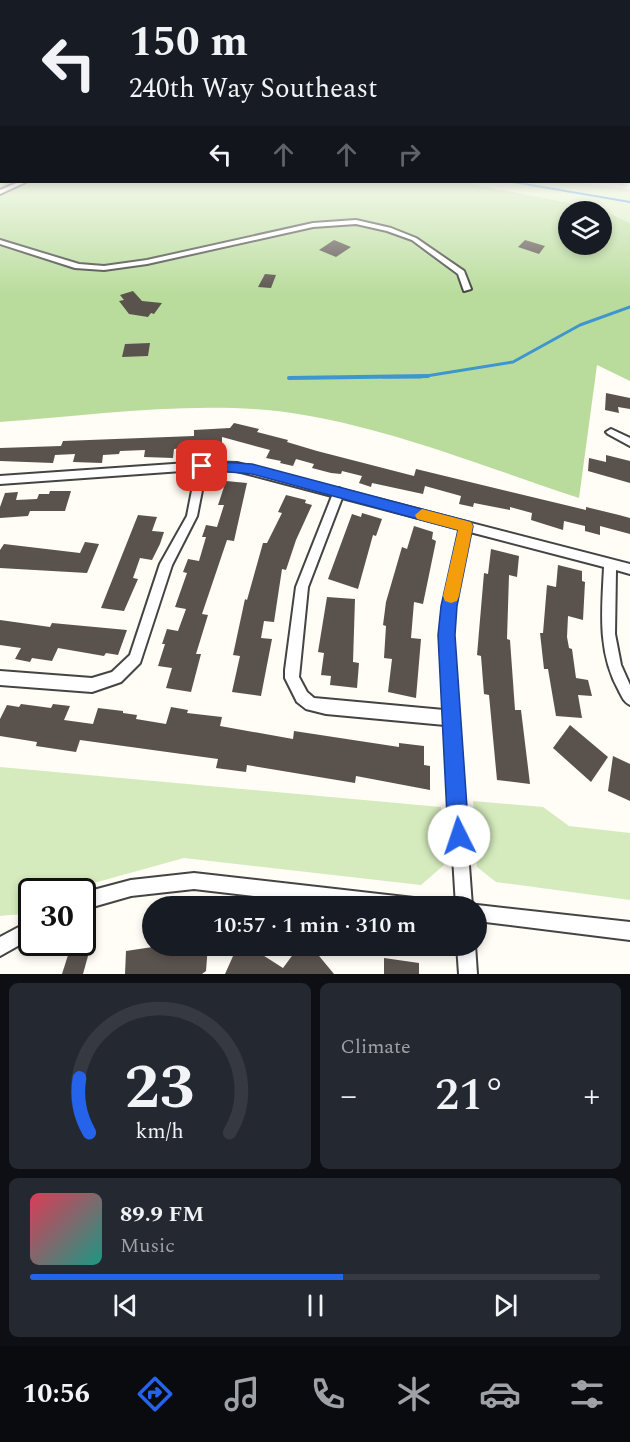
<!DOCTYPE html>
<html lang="en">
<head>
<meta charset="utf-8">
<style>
  :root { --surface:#171b24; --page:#242831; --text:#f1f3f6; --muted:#9ea1a6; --line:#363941; --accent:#2563eb }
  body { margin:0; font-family:Spectral,serif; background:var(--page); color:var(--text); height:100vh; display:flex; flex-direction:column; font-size:22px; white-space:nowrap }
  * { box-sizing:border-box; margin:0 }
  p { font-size:20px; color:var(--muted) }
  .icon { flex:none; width:33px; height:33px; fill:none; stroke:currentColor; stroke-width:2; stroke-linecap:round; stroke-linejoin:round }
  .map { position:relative; height:974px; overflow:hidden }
  .sheet { display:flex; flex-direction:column; gap:9px; padding:9px; background:#0d0f14; flex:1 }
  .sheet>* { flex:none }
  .guide { position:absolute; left:0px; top:0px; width:630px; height:183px; box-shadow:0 3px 9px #0003; background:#171b24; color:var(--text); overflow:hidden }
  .fabs { position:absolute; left:558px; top:201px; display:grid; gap:12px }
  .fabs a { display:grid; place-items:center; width:54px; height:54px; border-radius:50%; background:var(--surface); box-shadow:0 3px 9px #0003; font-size:30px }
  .speed { position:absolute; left:18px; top:878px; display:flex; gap:12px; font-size:30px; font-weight:700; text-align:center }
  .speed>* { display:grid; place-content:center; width:78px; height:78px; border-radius:50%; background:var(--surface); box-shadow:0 3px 9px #0003; line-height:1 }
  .speed .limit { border:3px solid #111; border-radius:9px; background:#fff; color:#111 }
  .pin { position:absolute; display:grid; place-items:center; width:51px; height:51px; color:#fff; margin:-26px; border-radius:12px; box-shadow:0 3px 9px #0006 }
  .me { position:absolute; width:66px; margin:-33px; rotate:356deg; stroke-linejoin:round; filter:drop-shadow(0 0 4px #0008) }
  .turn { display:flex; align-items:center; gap:21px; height:126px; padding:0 30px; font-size:27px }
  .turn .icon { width:78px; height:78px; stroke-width:2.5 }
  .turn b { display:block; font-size:42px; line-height:51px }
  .lanes { display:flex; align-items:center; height:57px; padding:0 30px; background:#0003; justify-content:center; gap:30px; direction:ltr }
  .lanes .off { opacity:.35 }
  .big { font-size:45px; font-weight:600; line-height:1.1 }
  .sheet .tile { flex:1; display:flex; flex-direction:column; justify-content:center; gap:9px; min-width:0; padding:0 21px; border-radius:9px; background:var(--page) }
  .sheet .dial { align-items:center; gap:0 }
  .dial svg { height:156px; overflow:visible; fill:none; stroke:var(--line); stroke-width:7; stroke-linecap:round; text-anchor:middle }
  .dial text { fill:var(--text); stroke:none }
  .song { display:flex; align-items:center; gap:18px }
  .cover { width:72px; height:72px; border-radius:9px; background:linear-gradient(135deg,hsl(350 70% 55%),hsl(170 70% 35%)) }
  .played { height:6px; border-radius:3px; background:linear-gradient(90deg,var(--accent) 55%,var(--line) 55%) }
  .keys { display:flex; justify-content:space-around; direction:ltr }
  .heat { display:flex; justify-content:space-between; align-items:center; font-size:33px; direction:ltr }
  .sheet .tiles { flex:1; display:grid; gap:9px; grid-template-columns:1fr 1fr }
  .tile:last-child { grid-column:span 2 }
  .trip { position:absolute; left:142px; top:896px; width:345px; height:60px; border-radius:30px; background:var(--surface); box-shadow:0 3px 9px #0003; font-weight:600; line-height:60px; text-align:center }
  .menu { display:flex; height:96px; justify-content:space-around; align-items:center; background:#090b0e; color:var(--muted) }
  .menu .icon { width:42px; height:42px }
  .menu .on { color:var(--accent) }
  .menu b { font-size:27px; color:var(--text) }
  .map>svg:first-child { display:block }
  .green { fill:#d5ebbd }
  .forest { fill:#b9dc9c; fill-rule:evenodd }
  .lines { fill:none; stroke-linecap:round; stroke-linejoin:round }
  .stream-far2 { stroke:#3f96cf; stroke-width:2 }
  .stream-far1 { stroke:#3f96cf; stroke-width:3 }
  .stream { stroke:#3f96cf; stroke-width:4 }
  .building { fill:#5a524d }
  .minor-casing { stroke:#444; stroke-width:4 }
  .minor { fill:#fff; fill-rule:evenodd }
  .route { fill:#2563eb; stroke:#184099; stroke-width:1.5 }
  .slow { fill:#f59e0b }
</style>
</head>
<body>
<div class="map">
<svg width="630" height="974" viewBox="0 0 630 974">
  <rect width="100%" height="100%" fill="#fffdf5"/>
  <g class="green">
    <polygon points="462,182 572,182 630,189 630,223 601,209"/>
    <polygon points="0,767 441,807 444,865 421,885 184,858 65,891 32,891 31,909 22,914 0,916"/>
    <polygon points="473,801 543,807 569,826 630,833 630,900 496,882 477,867"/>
  </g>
  <path class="forest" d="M0,158l2,24h460l139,27 29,14v158l-33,-16 -18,133c-88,-29 -185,-68 -275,-83 -95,-17 -207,0 -304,7zM568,212h34v32h-34z"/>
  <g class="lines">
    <polyline class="stream-far2" points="513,182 630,202"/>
    <polyline class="stream-far1" points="383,377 420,377 513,362 580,325 630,307"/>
    <polyline class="stream" points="289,378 428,376"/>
  </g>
  <g class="building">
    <polygon points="334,240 351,247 336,257 319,250"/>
    <polygon points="525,240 545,246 539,254 518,247"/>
    <polygon points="265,274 276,275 271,288 258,287"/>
    <polygon points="133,291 142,301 162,303 154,314 151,313 148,317 129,314 119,301 124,300 120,295"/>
    <polygon points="150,343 148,356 122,357 125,344"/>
    <polygon points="606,393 630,398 630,409 618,407 619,413 605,410"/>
    <polygon points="234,423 259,429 257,432 288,440 287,442 317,451 414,476 416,469 586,510 586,507 619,515 630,518 630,534 600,526 600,535 585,531 585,526 564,521 563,530 531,520 532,513 510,507 510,510 474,503 473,507 459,504 461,496 425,486 423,494 372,483 371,487 359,483 362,476 342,471 341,474 331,473 312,468 314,464 296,459 293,466 280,463 281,461 266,458 270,450 222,437 222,444 174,449 173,458 144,457 145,450 120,451 119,454 103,455 102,463 73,462 75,454 55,455 53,463 0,461 0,448 61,446 63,441 194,436 194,430 230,428"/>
    <polygon points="606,455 630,461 630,483 588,471 589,458 606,462"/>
    <polygon points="226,481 247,483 234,541 227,540 202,614 208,615 196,654 201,654 191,692 166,688 172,668 158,666 165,644 162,644 167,629 178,631 186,609 175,607 187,573 183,572 188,559 199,561 206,537 202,537 206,525 217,527 224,505 218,505"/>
    <polygon points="50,491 71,491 65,511 30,511 28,516 0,518 0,507 5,493 18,492 16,500 37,499 39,494 49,494"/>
    <polygon points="286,495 306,500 305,503 312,505 296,540 286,570 282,569 274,622 264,621 261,638 272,639 261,696 232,692 240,656 233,655 245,599 247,600 263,543 267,543 282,513 278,512"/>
    <polygon points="362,513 382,519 376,536 373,535 358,589 328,579 352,514 361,517"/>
    <polygon points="138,515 157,517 152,531 164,532 160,544 152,560 140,558 133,578 138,579 124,611 101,608"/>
    <polygon points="414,526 433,532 432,539 436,541 423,604 414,602 411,638 421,639 416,698 388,692 392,659 384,658 386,626 383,625 386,602 402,547 407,549"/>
    <polygon points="85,542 99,544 87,573 0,568 0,550 4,544 80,553"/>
    <polygon points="491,549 519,556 517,577 509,575 507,639 510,640 515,710 521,710 530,784 497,780 489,695 484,694 481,656 477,655 484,573 488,574"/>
    <polygon points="558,565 582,571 582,581 585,582 583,620 568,616 567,637 569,648 572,649 576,678 588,680 592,696 578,695 582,718 556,716 548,669 544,669 540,633 543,633 547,585 556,587"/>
    <polygon points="327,597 355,599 353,662 359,663 357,688 330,685 331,676 321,675 324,653 318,652"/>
    <polygon points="0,620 50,627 52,623 127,630 118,655 106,653 104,656 58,648 52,661 32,658 30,662 15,659 21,648 0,645"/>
    <polygon points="21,704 51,708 53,704 70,706 64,720 93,724 98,708 123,711 123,713 137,715 136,719 166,724 171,707 188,710 187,713 222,717 220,726 293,739 294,731 399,747 399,743 424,746 424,765 430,766 430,790 356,776 355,783 247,765 246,772 216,768 218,759 80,740 76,752 36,746 37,742 0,736 0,719 7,705 19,707"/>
    <polygon points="570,725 608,757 591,782 553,748"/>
    <polygon points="613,756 630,764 630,801 608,791"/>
    <polygon points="166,945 208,945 206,971 202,974 125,974 126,951"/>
    <polygon points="238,945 247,945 283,968 300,945 310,945 334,974 225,974"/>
    <polygon points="69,952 88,956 83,974 62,974"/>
    <polygon points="384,958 419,963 419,974 384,974"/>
  </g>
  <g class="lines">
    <defs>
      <g id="minor">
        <polygon points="19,182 26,182 0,194 0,190"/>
        <polygon points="356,220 391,228 416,238 464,271 471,289 464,291 458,274 412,240 387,231 356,224 313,227 147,264 104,270 75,268 0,244 0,240 79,264 104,266 147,260 313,223"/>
        <polygon points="611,429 630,438 630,446 608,434 606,432"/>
        <path d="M202,462l35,1 100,26 2,-1 4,2 287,74v10l-14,-4 -1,64 6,31 9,20v20c-6,-3 -8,-8 -11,-14 -22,-39 -17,-81 -15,-124l-134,-35 -15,74 -3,29 20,271h-16l-11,-181 -119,-11 -20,-5 -9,-7 -12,-24v-8l11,-83 36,-91 -95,-25 -31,-1 -9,46 -25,49 -32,98 -19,19 -29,10 -92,-7v-14l92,7 20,-6 18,-17 30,-91 27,-48 9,-46 -196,14v-8zM342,498l118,31 -17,77 -3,29 4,75 -130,-12 -7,-6 -8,-15 9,-90z"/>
        <polygon points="194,873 414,898 420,900 422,906 340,906 194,889 131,896 82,910 82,893 131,880"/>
        <polygon points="477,905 630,922 630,940 477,921 477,906 473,906"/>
        <polygon points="32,920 32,938 0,956 0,937"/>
        <polygon points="457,945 475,945 477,974 459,974"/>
      </g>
    </defs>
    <use href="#minor" class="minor-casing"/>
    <use href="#minor" class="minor"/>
  </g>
  <linearGradient id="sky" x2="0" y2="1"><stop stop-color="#95c6ee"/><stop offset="0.54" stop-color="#fffefa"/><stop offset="1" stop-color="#fffefa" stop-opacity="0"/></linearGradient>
  <rect width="630" height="294" fill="url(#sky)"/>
  <polygon class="route" points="202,461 252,464 471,522 473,526 457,606 455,635 469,836 466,843 459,846 451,843 448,836 438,635 441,606 458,530 252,474 197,469 195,466"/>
  <polygon class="slow" points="422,509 471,522 473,526 459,596 457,601 451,603 445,601 443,596 458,530 417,519 415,515"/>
</svg>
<div class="fabs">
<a><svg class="icon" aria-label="layers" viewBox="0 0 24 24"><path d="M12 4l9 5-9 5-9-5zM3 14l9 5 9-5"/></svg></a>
</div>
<div class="speed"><div class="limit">30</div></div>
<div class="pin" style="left:202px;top:466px;background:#d93025"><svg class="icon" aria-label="arrive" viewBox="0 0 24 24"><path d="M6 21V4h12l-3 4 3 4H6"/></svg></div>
<svg class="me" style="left:459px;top:836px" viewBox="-20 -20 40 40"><circle r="19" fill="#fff"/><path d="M0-13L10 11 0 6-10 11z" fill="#2563eb"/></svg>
<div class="trip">10:57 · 1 min · 310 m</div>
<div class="guide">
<div class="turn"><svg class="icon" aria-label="left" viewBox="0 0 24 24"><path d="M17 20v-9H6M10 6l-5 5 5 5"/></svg><div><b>150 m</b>240th Way Southeast</div></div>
<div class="lanes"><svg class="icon" aria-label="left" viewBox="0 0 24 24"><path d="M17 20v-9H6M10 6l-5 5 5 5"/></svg><svg class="icon off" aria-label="ahead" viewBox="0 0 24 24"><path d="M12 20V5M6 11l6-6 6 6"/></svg><svg class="icon off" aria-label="ahead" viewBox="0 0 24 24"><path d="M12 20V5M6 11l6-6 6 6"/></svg><svg class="icon off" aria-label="right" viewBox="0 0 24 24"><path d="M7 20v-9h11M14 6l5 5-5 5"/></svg></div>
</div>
</div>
<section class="sheet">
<div class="tiles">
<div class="tile dial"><svg viewBox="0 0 100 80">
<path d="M14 69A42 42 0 1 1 86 69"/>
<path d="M14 69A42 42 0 0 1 9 41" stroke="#2563eb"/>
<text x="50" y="56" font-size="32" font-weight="700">23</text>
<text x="50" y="72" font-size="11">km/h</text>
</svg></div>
<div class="tile"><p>Climate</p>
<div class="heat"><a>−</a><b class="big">21°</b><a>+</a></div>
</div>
<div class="tile">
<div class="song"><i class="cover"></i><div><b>89.9 FM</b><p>Music</p></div></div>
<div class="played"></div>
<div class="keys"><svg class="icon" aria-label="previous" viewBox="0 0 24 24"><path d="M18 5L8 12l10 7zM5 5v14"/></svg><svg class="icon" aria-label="pause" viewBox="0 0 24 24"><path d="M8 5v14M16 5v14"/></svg><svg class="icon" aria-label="next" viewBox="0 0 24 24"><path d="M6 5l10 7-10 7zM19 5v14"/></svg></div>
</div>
</div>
</section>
<nav class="menu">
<b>10:56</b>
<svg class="icon on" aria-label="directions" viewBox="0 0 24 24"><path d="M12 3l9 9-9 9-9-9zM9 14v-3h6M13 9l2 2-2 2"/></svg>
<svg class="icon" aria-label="music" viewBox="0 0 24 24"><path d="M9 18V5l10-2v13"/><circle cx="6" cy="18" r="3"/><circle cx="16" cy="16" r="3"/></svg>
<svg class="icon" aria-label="phone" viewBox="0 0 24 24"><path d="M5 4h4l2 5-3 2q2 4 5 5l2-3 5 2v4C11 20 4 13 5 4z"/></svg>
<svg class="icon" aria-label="climate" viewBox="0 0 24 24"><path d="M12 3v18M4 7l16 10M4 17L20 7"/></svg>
<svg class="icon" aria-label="car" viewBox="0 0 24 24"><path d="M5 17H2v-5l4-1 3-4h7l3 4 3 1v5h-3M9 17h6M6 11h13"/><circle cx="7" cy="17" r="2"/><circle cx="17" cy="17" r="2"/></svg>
<svg class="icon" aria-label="filters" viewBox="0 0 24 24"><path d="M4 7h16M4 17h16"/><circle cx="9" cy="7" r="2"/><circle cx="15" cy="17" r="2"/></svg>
</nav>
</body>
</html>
